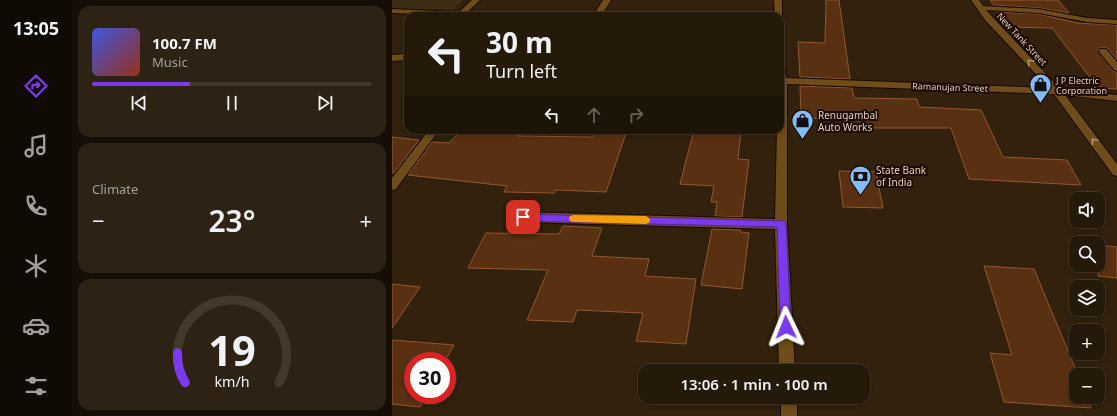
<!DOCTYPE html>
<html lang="en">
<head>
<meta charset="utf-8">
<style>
  :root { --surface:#25190a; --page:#2d2213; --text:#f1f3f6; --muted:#a3a09c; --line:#42382b; --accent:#7c3aed }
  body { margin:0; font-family:"Noto Sans",sans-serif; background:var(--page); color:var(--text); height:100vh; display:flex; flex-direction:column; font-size:15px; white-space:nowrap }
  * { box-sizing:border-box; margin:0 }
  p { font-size:13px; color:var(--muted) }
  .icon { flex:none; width:22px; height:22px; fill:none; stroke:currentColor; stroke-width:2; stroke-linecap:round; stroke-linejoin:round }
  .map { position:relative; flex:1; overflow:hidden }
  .sheet { display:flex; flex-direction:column; gap:6px; padding:6px; background:#140e06; width:320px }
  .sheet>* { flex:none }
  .banner { position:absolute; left:12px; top:12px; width:380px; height:122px; border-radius:12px; box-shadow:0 2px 6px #0003,0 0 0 1px var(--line); background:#25190a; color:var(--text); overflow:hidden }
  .buttons { position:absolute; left:677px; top:192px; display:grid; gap:8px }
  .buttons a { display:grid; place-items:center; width:36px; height:36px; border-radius:8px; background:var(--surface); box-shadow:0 2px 6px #0003,0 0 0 1px var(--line); font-size:20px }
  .speed { position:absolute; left:12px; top:352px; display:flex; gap:8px; font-size:20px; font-weight:700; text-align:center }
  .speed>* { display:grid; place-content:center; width:52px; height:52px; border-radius:50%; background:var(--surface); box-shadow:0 2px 6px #0003,0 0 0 1px var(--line); line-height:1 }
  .speed .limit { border:6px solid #d22; background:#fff; color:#111 }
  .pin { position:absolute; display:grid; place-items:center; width:34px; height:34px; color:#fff; margin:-17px; border-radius:8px; box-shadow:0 2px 6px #0006 }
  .me { position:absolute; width:44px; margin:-22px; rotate:358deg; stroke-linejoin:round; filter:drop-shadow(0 0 3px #0008) }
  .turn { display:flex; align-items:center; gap:14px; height:84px; padding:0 16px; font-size:18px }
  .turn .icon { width:52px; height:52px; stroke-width:2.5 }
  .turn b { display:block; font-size:28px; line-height:34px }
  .lanes { display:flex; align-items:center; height:38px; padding:0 16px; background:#0003; justify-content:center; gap:20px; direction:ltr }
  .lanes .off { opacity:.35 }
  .big { font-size:30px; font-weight:600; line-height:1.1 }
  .sheet .card { flex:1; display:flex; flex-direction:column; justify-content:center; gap:6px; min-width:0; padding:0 14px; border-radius:12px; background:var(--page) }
  .sheet .dial { align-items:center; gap:0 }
  .dial svg { height:104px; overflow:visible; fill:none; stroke:var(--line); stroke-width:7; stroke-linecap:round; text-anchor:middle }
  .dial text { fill:var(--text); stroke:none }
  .song { display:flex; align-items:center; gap:12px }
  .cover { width:48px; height:48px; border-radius:6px; background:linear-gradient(135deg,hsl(230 70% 55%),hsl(10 70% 35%)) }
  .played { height:4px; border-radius:2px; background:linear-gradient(90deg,var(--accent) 35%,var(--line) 35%) }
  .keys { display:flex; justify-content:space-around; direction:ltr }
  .heat { display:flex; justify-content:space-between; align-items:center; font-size:22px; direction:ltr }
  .trip { position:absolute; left:246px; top:364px; width:232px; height:40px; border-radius:12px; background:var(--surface); box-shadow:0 2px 6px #0003,0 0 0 1px var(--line); font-weight:600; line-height:40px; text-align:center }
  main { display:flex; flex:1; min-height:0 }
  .tabs { display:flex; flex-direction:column; width:72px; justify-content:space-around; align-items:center; background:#0f0a04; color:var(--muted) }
  .tabs .icon { width:28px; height:28px }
  .tabs .current { color:var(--accent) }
  .tabs b { font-size:18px; color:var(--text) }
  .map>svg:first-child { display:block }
  .built { fill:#3e2d15 }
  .building { fill:#5a3013; stroke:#95562c }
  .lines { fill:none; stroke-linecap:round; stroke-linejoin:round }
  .street-casing { stroke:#180a00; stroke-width:2 }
  .street { fill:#6f4c19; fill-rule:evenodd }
  .oneway { stroke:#b3956d }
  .route { fill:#7c3aed; stroke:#51269a }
  .slow { fill:#f59e0b }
  .labels { text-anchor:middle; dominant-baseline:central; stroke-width:4; stroke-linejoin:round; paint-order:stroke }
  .far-street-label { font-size:9px; fill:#ebd1b1; stroke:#180a00 }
  .far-poi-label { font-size:9px; fill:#ebd1b1; stroke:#180a00; text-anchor:start }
  .poi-label { font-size:10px; fill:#ebd1b1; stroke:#180a00; text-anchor:start }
</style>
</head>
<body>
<main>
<nav class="tabs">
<b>13:05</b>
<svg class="icon current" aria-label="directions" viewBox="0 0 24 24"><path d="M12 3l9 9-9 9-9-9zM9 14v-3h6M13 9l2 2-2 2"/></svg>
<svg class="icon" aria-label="music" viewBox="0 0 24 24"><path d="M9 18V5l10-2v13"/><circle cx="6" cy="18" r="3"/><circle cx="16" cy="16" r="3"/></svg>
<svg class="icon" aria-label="phone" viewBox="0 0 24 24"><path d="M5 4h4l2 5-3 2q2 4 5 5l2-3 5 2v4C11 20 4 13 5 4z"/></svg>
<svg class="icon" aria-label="climate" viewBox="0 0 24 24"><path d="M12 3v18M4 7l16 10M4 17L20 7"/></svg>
<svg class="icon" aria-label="car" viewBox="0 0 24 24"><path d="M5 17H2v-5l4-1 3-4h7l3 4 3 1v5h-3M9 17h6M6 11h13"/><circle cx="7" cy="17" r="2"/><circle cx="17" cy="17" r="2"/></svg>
<svg class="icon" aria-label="filters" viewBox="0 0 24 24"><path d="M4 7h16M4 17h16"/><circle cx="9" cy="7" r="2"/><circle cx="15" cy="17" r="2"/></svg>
</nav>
<section class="sheet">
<div class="card">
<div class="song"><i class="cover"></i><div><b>100.7 FM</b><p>Music</p></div></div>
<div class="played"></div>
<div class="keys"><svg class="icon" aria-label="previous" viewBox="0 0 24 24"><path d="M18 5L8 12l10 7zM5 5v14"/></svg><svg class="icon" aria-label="pause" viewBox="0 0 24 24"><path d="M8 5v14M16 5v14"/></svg><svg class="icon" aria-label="next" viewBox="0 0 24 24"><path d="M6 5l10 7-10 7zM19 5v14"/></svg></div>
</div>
<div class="card"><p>Climate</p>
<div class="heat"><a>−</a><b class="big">23°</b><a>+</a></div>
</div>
<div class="card dial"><svg viewBox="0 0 100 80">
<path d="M14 69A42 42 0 1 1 86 69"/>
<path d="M14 69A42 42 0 0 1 8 46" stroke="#7c3aed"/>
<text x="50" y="56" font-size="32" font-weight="700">19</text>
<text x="50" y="72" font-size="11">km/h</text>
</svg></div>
</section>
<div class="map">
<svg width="725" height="416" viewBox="0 0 725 416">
  <rect width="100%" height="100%" fill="#31210d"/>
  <polygon class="built" points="0,0 71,0 60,10 0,9"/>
  <g class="building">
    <polygon points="434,0 447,0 458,79 408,77 406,42 433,43"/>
    <polygon points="598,0 666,0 677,13 647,8 602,5"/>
    <polygon points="606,12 647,14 685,23 725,25 725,60 715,48 708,48 706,50 721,71 725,72 725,89 706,88 660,28 616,27"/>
    <polygon points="408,86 460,88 462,98 525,99 527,107 589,110 611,157 675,160 689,185 577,179 559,128 453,128 452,119 409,118"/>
    <polygon points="70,130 130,130 125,136 201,137 204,130 235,130 214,192 164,190 162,193 112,192 115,186 16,175 40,142 57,143"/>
    <polygon points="302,130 349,130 346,159 357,160 350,217 323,216 325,202 319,202 322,186 288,184"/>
    <polygon points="0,137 27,140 2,173 0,173"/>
    <polygon points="447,171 484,172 491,208 451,207"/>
    <polygon points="171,226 210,228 200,256 257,259 253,276 304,279 294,344 244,341 251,313 185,310 181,322 135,320 156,270 76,268 94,233 167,234"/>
    <polygon points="320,229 348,230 348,232 357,233 350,289 309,285"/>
    <polygon points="706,245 725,247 725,278 706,276"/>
    <polygon points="592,266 642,269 686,375 684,375 684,397 695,397 699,408 612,402 598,353 620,355"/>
    <polygon points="0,284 28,287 0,328"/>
    <polygon points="0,340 62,345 53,361 21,361 21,395 35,395 28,407 0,404"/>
  </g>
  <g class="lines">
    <defs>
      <g id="street">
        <polygon points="80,0 88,0 71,16 0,13 0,9 67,12"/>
        <polygon points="211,0 219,0 209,16 201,16"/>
        <polygon points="382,0 390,0 390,18 383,16"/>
        <polygon points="579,0 587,0 591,6 647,9 695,18 725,20 725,24 695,22 647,13 594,10 668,89 725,95 725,101 673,95 725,164 725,176 721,175 662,94 395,84 395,224 403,371 387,371 383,229 131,222 127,220 125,217 127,214 131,212 383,219 385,130 388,130 388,62 392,65 394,78 657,88 593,20"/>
        <polygon points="708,49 714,49 725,62 725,71 722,70 708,53 707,51"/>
        <polygon points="16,54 16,60 0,61 0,55"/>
        <polygon points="37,130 47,130 4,189 0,190 0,178"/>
        <rect x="389" y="397" width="16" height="19"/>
      </g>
    </defs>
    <use href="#street" class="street-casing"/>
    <use href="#street" class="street"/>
  </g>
  <defs><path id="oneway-chevron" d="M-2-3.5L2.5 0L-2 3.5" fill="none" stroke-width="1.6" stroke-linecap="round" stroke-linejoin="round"/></defs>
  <g class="oneway">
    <use href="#oneway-chevron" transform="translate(638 62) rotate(-133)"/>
    <use href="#oneway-chevron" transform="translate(702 141) rotate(-127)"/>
  </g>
  <polygon class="route" points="131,214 393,221 394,224 399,327 397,331 394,332 390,331 388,327 385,227 131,221 128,220 126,217 128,215"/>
  <polygon class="slow" points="181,215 254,216 257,218 258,220 257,223 254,224 181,222 178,221 177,219 178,216"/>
  <defs>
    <symbol id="shop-pin" viewBox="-11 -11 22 30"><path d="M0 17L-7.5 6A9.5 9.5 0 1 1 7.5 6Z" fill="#84bcfb" stroke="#180a00"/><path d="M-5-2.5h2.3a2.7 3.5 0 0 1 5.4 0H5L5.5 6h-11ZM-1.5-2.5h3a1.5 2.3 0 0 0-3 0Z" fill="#111"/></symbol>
    <symbol id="bank-pin" viewBox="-11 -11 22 30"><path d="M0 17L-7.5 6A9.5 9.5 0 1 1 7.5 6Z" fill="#84bcfb" stroke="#180a00"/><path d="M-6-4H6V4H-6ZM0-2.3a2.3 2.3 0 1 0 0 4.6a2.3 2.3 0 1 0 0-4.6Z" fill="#111"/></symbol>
  </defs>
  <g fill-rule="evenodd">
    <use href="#shop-pin" x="636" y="72" width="25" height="34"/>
    <use href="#shop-pin" x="398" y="108" width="25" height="34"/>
    <use href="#bank-pin" x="456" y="164" width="25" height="34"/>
  </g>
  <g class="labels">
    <g class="far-street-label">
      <text transform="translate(630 39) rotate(47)">New Tank Street</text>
      <text transform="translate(558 87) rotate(2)">Ramanujan Street</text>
    </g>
    <g class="far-poi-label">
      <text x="664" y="80">J P Electric<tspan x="664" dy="10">Corporation</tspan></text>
    </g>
    <g class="poi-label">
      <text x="426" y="115">Renugambal<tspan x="426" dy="12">Auto Works</tspan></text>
      <text x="484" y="170">State Bank<tspan x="484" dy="12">of India</tspan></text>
    </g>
  </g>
</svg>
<div class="buttons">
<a><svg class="icon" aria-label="sound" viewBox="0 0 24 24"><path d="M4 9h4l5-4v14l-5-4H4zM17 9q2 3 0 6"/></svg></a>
<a><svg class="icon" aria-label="search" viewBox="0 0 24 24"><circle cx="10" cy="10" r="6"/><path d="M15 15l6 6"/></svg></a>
<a><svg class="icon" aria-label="layers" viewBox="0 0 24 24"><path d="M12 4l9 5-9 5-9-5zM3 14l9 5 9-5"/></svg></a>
<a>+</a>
<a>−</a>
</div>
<div class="speed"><div class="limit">30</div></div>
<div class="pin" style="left:131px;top:217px;background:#d93025"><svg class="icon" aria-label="arrive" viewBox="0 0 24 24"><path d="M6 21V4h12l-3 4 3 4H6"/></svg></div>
<svg class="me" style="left:394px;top:327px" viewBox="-20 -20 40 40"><path d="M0-17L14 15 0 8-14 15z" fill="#7c3aed" stroke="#fff" stroke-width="4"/></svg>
<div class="trip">13:06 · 1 min · 100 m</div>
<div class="banner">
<div class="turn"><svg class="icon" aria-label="left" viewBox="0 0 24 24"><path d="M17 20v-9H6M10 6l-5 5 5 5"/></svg><div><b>30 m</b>Turn left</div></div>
<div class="lanes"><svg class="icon" aria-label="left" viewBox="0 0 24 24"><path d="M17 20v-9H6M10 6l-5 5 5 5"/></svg><svg class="icon off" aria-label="ahead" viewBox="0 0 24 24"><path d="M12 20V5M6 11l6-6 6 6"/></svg><svg class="icon off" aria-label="right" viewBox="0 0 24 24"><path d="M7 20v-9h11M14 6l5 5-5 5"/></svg></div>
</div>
</div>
</main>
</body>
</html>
